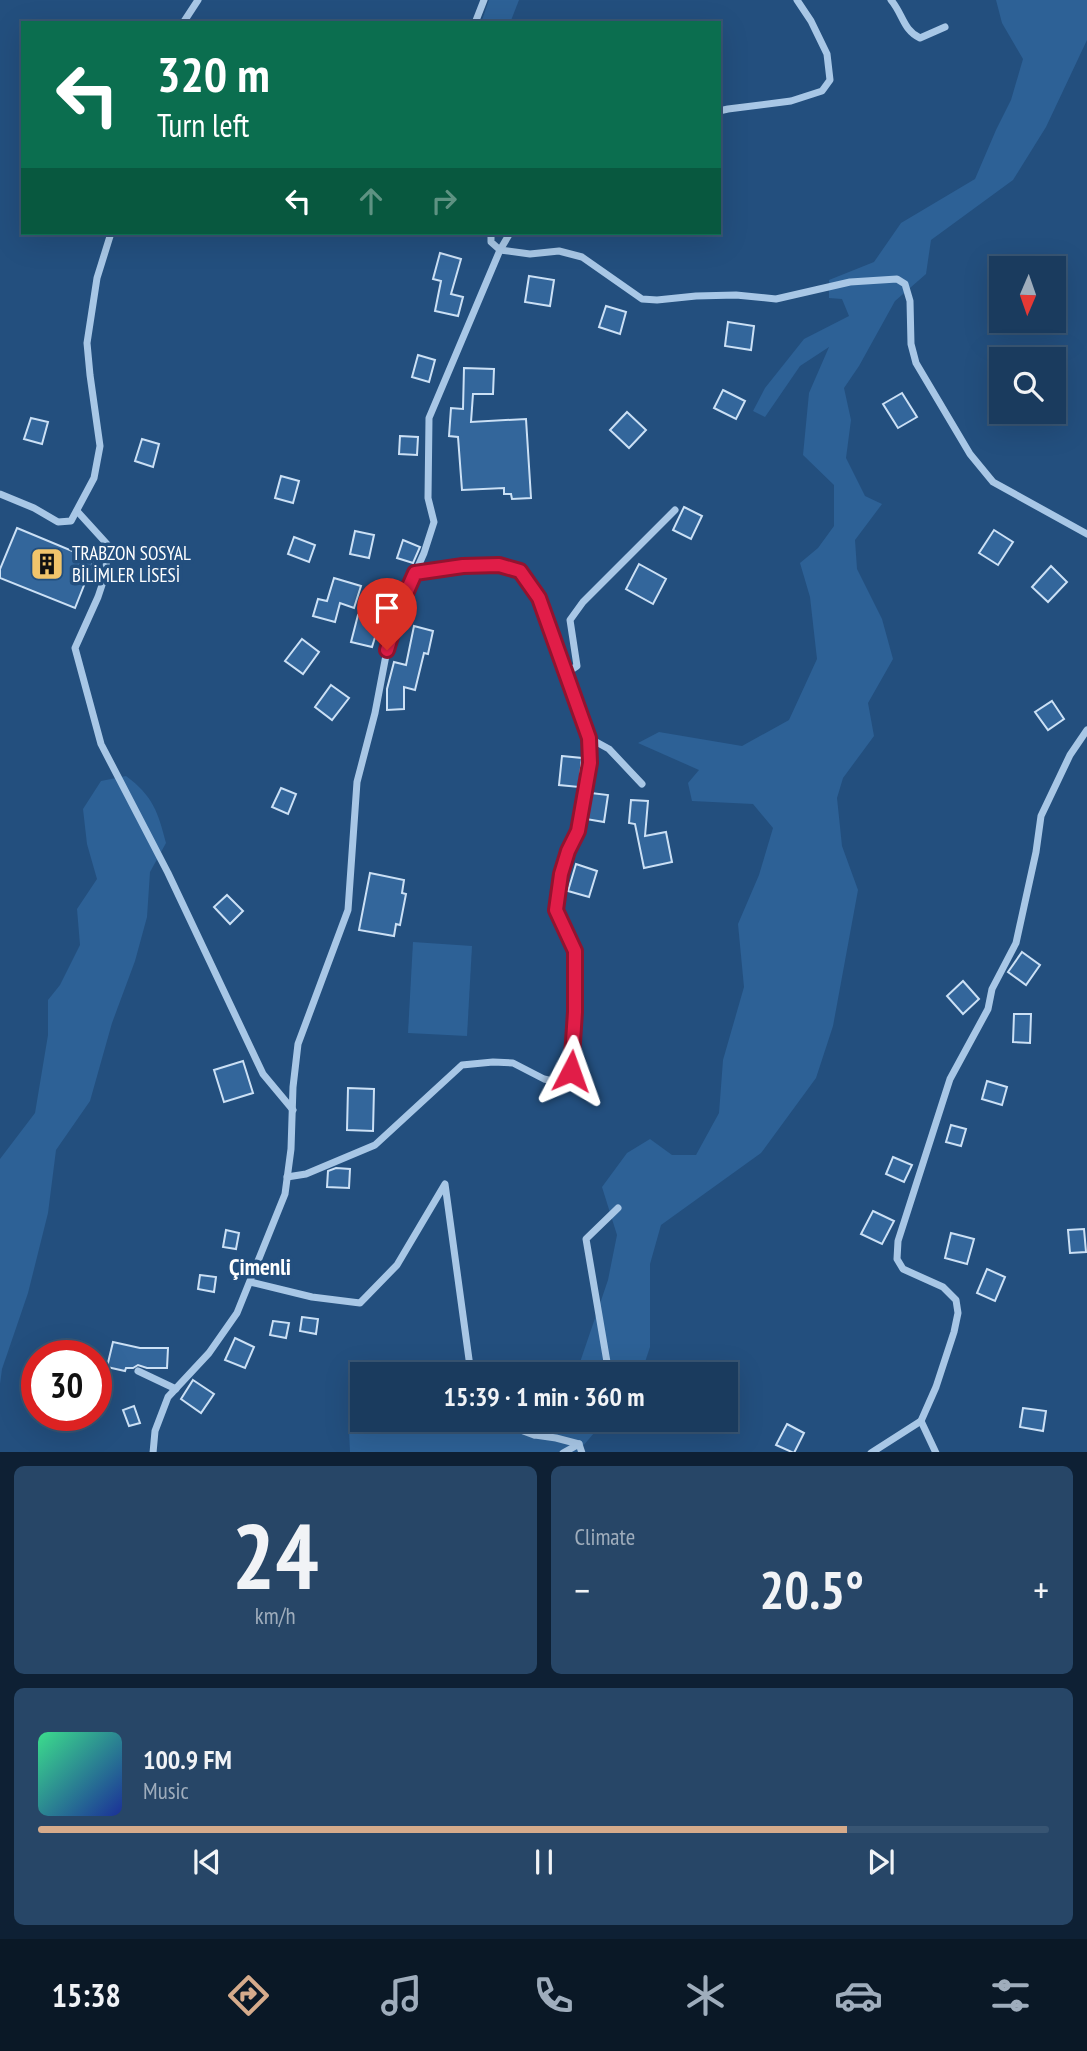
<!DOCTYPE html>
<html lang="en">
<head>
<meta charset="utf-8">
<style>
  :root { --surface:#1a3b5e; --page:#274667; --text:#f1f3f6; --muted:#9fadbc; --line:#385573; --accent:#d6ab8b }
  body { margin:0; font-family:"PT Sans Narrow",sans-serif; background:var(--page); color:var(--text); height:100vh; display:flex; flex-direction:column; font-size:26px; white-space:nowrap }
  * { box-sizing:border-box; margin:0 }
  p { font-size:23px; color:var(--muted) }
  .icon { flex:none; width:38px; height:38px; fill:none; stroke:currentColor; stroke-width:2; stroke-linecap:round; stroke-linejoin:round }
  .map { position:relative; height:1452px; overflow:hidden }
  .sheet { display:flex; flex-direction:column; gap:14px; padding:14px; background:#0e2034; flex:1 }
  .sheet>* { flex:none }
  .hud { position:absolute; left:21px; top:21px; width:700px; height:214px; border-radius:0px; box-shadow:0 7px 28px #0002,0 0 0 2px var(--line); background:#0b6e4f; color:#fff; overflow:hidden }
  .needle { width:46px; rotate:182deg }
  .controls { position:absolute; left:989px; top:256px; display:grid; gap:14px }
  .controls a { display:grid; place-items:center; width:77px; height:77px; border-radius:0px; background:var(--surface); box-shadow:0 7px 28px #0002,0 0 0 2px var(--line); font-size:35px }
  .speed { position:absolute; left:21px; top:1340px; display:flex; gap:14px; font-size:35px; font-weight:700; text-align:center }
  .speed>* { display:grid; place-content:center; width:91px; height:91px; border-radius:50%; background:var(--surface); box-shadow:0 7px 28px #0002,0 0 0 2px var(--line); line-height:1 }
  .speed .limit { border:10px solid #d22; background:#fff; color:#111 }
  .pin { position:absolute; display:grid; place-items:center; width:60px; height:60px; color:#fff; margin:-72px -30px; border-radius:50% 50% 50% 0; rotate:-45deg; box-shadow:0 0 7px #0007 }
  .pin .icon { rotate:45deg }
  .me { position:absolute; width:77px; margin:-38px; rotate:4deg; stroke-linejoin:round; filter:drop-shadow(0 0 5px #0008) }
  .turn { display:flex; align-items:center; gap:24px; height:147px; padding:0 21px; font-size:32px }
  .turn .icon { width:91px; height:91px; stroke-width:2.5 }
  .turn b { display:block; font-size:49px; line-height:60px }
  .lanes { display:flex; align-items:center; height:66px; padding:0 21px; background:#0003; justify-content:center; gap:35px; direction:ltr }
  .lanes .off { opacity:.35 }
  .big { font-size:52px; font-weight:700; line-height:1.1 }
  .sheet .widget { flex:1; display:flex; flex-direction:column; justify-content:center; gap:10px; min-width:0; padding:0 24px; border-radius:10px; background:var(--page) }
  .sheet .dial { align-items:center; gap:0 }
  .dial b { font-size:91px; line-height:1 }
  .song { display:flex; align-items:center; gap:21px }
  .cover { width:84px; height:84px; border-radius:10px; background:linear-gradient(135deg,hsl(150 70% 55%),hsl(230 70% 35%)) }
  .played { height:7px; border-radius:4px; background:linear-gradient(90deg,var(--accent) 80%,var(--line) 80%) }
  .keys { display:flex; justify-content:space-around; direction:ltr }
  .heat { display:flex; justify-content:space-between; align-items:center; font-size:38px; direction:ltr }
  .sheet .tiles { flex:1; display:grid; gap:14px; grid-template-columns:1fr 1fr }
  .widget:last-child { grid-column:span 2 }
  .trip { position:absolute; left:350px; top:1362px; width:388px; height:70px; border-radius:0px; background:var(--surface); box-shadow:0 7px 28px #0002,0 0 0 2px var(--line); font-weight:700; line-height:70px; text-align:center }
  .tabs { display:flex; height:112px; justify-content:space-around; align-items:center; background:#0a1826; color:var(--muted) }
  .tabs .icon { width:49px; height:49px }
  .tabs .active { color:var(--accent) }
  .tabs b { font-size:32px; color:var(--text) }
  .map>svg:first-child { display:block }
  .green { fill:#2d6196 }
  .building { fill:#33669b; stroke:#cbe0f5; stroke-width:2 }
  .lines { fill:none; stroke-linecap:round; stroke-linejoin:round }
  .street { stroke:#a8c7e6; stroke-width:7 }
  .route-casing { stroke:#92132f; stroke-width:18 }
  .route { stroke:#e11d48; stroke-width:12 }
  .labels { text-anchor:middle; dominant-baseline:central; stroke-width:7; stroke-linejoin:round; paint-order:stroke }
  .poi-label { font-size:19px; fill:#fff; stroke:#234f7e; text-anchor:start }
  .quarter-label { font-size:23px; font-weight:bold; fill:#fff; stroke:#234f7e }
</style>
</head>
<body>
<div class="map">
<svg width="1087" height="1453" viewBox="0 0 1087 1453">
  <rect width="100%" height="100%" fill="#234f7e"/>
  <g class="green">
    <polygon points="489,0 519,0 510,23 481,23"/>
    <polygon points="996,0 1087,0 1087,40 1046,127 1013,180 931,240 926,274 895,301 859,366 844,388 851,420 846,458 865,496 882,504 855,540 857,569 882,619 893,659 868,703 874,736 843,778 837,798 842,846 858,890 833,1026 816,1078 761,1153 661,1225 650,1264 650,1347 641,1374 576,1374 608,1280 617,1235 602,1187 627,1153 650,1139 672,1155 696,1155 719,1113 723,1060 744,987 738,924 759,875 773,828 753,804 692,801 688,783 699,770 638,743 659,732 742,746 789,720 817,659 810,597 800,563 818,548 834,526 834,485 803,455 809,393 829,347 800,366 765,417 753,411 765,388 804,339 849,316 842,299 829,298 829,280 874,262 901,223 975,179 996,130 1011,100 1023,59 1002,23"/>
    <path d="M126,776c27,20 32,36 40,67l-16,29 -3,45 -12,44 -23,62 -22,78 -34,49 -8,63 -20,80 -26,76 -2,15v-225l35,-46 13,-78v-35l12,-15 20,-40 -3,-36 20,-30 -10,-35 -4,-35 18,-28z"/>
    <polygon points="413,942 472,946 467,1036 408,1033"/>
    <polygon points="464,1419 606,1419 577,1453 350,1452 349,1430 370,1423 450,1424"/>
  </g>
  <g class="building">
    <polygon points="440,253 461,259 451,294 463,297 458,316 435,311 441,281 433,279"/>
    <polygon points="529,276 554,280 550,306 525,302"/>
    <polygon points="606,306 626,312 620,334 599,327"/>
    <polygon points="728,322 754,326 751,350 725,346"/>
    <polygon points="418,355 435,360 429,382 412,377"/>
    <polygon points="464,368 494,369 493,394 473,394 471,422 526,419 531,498 512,499 511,494 504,494 504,488 462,490 458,437 449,436 451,408 463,409"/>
    <polygon points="723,390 745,401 736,419 714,408"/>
    <polygon points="902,393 917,417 898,428 883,404"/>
    <polygon points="627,412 646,430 629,448 610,430"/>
    <polygon points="31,418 48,422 42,444 24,439"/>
    <polygon points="400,436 418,437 417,455 399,454"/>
    <polygon points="142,439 159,444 153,467 135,461"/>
    <polygon points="281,476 299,481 293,503 275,498"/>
    <polygon points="684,507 702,516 691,539 673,530"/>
    <polygon points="17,528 94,560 75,608 0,578 0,569"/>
    <polygon points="994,530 1013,542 998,565 979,553"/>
    <polygon points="355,531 374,535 369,558 350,554"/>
    <polygon points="294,537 315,545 309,562 288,554"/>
    <polygon points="403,540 420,547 413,563 397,558"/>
    <polygon points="639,564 666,579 653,604 626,589"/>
    <polygon points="1051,566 1067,582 1048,602 1032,587"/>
    <polygon points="334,578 361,586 354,608 340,603 335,622 313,616 318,599 327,601"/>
    <polygon points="358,615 380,621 372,647 351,642"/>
    <polygon points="414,626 433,631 428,654 424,653 415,690 404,687 404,709 387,710 387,689 394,662 406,665"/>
    <polygon points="302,639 319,652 303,674 285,661"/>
    <polygon points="331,685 349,698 332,720 315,707"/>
    <polygon points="1052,701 1064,719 1048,730 1035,712"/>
    <polygon points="562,756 582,758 579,787 559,785"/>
    <polygon points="281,788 296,794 288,814 272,807"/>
    <polygon points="591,793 608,795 604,822 586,819"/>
    <polygon points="631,800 648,801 645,836 666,832 672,862 644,868 635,824 629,823"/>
    <polygon points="576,864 597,871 589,897 568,891"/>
    <polygon points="370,873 404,880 402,893 406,894 400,925 396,924 394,936 359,930"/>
    <polygon points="227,895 243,911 230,924 214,907"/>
    <polygon points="1022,952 1040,965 1026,985 1008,972"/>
    <polygon points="963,981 979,999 963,1014 947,996"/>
    <polygon points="1014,1014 1031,1014 1030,1043 1013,1042"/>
    <polygon points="243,1061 253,1093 224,1102 214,1070"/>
    <polygon points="987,1081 1007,1087 1002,1105 982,1099"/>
    <polygon points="348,1088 374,1089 373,1131 347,1130"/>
    <polygon points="951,1125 966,1129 961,1146 946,1142"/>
    <polygon points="893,1157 912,1165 904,1182 886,1174"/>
    <polygon points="336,1168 350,1169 349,1188 327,1187 328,1171"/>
    <polygon points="873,1211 894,1221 882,1244 861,1234"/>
    <polygon points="1084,1229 1086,1252 1070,1253 1068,1230"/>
    <polygon points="226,1230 239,1233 236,1249 223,1247"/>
    <polygon points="951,1233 974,1239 967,1264 945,1258"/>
    <polygon points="987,1269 1005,1277 995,1301 977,1293"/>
    <polygon points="200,1275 216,1277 214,1292 198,1289"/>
    <polygon points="302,1317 318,1319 316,1334 300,1331"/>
    <polygon points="273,1321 289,1323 286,1338 270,1335"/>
    <polygon points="235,1338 254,1347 245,1368 225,1360"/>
    <polygon points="113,1342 140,1348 168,1348 167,1368 147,1368 138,1365 133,1368 126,1368 125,1371 107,1367"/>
    <polygon points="193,1380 214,1394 201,1413 181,1399"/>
    <polygon points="134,1406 140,1423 129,1426 123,1410"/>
    <polygon points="1023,1408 1046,1411 1043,1431 1020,1427"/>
    <polygon points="787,1424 804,1433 794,1453 776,1445"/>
  </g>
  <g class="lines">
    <g class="street">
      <path d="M891,0c12,14 12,30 29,38l25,-11"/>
      <polyline points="183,23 198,0"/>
      <polyline points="475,23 484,0"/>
      <polyline points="719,111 728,109 791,101 822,91 830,80 827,54 811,21 797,0"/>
      <polyline points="491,233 491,242 500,250 530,254 559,251 582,257 642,299 657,300 696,296 736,295 776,299 850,282 897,279 905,284 910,301 911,344 916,363 970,454 993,482 1087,534"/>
      <polyline points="0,494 34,508 58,522 71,521 94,478 100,446 90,375 87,343 97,278 111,233"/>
      <polyline points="77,511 107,544 106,573 98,597 75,648 101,744 168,873 263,1074 293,1110"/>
      <polyline points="565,674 577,666 570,620 583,602 675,510"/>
      <polyline points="589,738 609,749 642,784"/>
      <polyline points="287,1177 306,1174 375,1145 462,1065 493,1062 513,1063 544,1079 557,1082 571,1071 575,1012 575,951 556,910 561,874 568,851 577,831 590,763 589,738 539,598 520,571 499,565 463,566 415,573"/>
      <polyline points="250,1282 312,1297 360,1303 397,1265 445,1184 471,1374"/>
      <polyline points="138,1371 176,1389"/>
      <polyline points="601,1374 607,1362 586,1239 618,1208"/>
      <polyline points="501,1419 505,1424 534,1435 567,1419"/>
      <polyline points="921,1421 936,1453"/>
      <polyline points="535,1435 556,1438 579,1444"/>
      <polyline points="153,1453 155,1431 168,1397 209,1353 237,1313 285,1194 291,1149 293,1087 298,1044 348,910 357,782 375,713 387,650 400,607 424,553 434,522 428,498 429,418 500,250 510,233"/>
      <polyline points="563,1453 579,1444 582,1453"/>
      <polyline points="871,1453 921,1421 936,1387 954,1332 958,1313 956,1300 943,1287 903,1269 897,1259 898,1241 950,1079 988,1009 992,989 1016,943 1036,852 1041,816 1070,755 1087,730"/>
    </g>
  </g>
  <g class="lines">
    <defs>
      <polyline id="route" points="387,650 400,607 415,573 463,566 499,565 520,571 539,598 589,738 590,763 578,831 568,851 561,874 556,910 575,951 575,1012 571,1071"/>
    </defs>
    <use href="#route" class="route-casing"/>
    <use href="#route" class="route"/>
  </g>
  <defs>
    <symbol id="building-square" viewBox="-11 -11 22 22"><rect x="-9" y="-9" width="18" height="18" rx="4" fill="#f1c46b" stroke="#234f7e"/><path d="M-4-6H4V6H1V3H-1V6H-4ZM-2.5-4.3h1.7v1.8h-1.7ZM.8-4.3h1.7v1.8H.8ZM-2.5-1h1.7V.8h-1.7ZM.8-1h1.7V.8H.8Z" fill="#111"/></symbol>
  </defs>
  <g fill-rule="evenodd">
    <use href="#building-square" x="28" y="545" width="38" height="38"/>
  </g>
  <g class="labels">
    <g class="poi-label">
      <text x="72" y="553">TRABZON SOSYAL<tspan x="72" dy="22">BİLİMLER LİSESİ</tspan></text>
    </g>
    <g class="quarter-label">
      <text x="260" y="1266">Çimenli</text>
    </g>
  </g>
</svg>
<div class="controls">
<a><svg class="needle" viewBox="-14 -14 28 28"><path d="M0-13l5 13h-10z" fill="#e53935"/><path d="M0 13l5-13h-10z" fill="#9fadbc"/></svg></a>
<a><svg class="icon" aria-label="search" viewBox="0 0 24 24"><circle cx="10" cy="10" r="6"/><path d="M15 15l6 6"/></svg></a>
</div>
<div class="speed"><div class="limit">30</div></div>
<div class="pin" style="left:387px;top:650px;background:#d93025"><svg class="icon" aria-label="arrive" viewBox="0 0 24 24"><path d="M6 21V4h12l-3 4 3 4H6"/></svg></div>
<svg class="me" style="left:571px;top:1071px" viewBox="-20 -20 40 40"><path d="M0-17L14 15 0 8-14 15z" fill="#e11d48" stroke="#fff" stroke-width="4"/></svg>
<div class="trip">15:39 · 1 min · 360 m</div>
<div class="hud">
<div class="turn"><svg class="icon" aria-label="left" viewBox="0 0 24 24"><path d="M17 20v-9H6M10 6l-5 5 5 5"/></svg><div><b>320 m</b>Turn left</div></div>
<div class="lanes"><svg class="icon" aria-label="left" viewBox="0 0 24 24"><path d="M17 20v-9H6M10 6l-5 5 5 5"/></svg><svg class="icon off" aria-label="ahead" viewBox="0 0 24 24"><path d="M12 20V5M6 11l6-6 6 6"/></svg><svg class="icon off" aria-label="right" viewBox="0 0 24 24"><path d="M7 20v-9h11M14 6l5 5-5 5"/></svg></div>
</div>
</div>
<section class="sheet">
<div class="tiles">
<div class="widget dial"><b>24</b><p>km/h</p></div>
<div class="widget"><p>Climate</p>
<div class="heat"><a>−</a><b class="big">20.5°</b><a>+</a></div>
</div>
<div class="widget">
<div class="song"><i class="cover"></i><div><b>100.9 FM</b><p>Music</p></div></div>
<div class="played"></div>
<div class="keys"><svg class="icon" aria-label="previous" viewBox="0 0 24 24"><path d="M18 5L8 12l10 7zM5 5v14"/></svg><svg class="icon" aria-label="pause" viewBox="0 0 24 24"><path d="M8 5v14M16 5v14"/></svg><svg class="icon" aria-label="next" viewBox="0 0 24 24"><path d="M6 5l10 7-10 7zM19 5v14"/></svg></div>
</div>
</div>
</section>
<nav class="tabs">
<b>15:38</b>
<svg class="icon active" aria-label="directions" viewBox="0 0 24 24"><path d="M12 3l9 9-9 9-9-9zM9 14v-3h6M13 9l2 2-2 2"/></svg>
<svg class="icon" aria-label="music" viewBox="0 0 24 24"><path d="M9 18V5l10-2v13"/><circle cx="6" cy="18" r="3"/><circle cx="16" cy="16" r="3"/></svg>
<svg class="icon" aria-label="phone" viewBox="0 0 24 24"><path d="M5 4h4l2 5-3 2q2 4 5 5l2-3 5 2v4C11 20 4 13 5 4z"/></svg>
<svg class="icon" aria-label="climate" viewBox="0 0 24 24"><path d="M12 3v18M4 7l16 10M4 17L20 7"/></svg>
<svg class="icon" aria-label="car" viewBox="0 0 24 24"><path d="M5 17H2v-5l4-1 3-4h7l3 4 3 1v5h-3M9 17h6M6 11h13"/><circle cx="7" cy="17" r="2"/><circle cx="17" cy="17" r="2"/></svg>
<svg class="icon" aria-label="filters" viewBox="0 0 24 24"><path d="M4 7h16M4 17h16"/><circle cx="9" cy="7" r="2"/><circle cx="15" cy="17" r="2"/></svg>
</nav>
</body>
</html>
